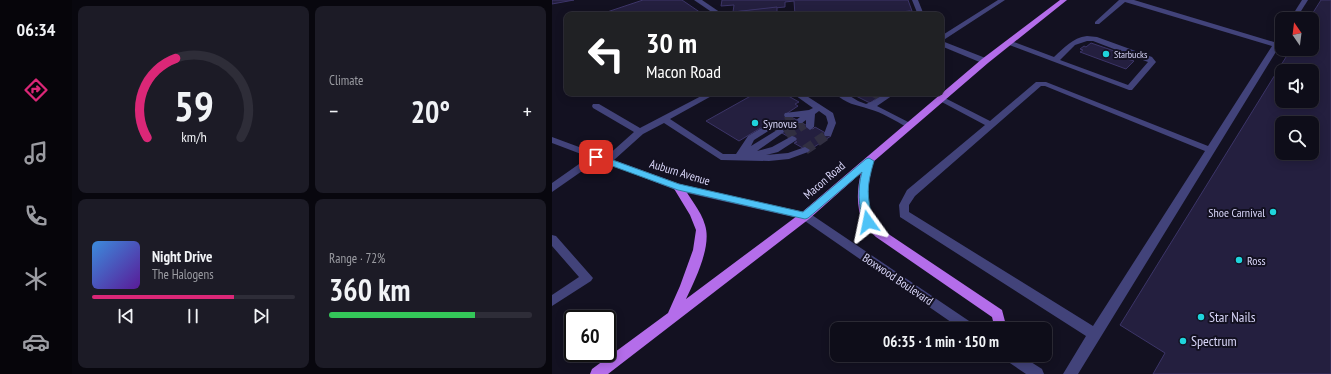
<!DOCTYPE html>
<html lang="en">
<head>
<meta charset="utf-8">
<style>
  :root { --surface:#0e0d19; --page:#1c1b26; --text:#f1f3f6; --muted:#9b9ca2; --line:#2e2d38; --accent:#db2777 }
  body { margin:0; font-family:"PT Sans Narrow",sans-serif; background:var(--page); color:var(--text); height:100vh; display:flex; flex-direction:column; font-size:15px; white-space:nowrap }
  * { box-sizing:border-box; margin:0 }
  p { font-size:13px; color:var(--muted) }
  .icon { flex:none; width:22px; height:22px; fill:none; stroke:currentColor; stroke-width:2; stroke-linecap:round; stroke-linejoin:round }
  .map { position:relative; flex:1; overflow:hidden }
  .sheet { display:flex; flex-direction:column; gap:6px; padding:6px; background:#08070e; width:480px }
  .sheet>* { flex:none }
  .hud { position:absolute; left:12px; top:12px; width:380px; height:84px; border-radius:8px; box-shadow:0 2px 10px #0003,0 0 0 1px var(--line); background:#202124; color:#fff; overflow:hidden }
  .needle { width:26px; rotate:346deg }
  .fabs { position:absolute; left:723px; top:12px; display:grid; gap:8px }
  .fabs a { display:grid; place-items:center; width:44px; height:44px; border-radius:8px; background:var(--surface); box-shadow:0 2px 10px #0003,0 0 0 1px var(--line); font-size:20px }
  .speed { position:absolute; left:12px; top:310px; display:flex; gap:8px; font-size:20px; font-weight:700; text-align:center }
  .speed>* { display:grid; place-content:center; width:52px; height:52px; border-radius:50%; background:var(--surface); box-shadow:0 2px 10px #0003,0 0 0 1px var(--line); line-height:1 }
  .speed .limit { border:2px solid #111; border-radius:6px; background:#fff; color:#111 }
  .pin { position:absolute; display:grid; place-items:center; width:34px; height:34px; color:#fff; margin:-17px; border-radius:8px; box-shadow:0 2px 6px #0006 }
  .me { position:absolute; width:44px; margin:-22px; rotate:348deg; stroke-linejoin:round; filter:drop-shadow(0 0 3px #0008) }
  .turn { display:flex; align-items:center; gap:14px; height:84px; padding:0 16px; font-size:18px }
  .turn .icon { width:52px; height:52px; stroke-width:2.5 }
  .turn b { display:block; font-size:28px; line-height:34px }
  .big { font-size:30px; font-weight:700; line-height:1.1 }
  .sheet .widget { flex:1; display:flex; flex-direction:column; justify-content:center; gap:6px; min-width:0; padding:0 14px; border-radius:8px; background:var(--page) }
  .sheet .dial { align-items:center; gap:0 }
  .dial svg { height:104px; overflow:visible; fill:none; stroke:var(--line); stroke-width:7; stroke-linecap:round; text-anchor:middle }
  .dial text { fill:var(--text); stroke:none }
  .song { display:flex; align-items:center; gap:12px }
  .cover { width:48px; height:48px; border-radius:6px; background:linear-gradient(135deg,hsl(210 70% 55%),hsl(270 70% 35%)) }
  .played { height:4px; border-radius:2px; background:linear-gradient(90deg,var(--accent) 70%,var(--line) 70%) }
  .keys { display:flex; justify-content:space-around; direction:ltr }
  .heat { display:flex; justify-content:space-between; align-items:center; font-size:22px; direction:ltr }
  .charge { height:6px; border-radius:3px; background:linear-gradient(90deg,#34c759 72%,var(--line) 0) }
  .sheet .tiles { flex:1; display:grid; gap:6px; grid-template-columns:repeat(2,1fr) }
  .trip { position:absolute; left:278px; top:322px; width:222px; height:40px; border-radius:8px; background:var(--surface); box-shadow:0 2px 10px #0003,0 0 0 1px var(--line); font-weight:700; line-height:40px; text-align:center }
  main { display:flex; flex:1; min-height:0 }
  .menu { display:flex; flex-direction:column; width:72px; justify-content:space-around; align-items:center; background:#06050a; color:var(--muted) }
  .menu .icon { width:28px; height:28px }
  .menu .active { color:var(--accent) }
  .menu b { font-size:18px; color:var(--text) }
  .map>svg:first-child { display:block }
  .building { fill:#241f3f; stroke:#3c3568; fill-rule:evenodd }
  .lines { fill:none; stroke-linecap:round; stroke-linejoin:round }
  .minor-tunnel-far1 { stroke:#312f41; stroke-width:8; stroke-dasharray:8 3.5; stroke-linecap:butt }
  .minor-tunnel { stroke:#312f41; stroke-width:10; stroke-dasharray:10 4.5; stroke-linecap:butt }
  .minor { fill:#42437a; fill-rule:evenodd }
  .major { fill:#b46dea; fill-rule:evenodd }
  .route { fill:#4fc3f7; stroke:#337fa1 }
  .poi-dot { fill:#1fd4dc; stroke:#131121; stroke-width:1.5 }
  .labels { text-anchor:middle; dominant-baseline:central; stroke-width:4; stroke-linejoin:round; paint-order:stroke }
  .far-poi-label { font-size:10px; fill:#d9d6f9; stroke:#131121; text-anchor:start }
  .poi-label { font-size:12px; fill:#d9d6f9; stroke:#131121; text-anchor:start }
  .street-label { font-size:12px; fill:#d9d6f9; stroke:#131121 }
  .near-poi-label { font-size:14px; fill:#d9d6f9; stroke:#131121; text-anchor:start }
</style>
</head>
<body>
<main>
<nav class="menu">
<b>06:34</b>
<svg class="icon active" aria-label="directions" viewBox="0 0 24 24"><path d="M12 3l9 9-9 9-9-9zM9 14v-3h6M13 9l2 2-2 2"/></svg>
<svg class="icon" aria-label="music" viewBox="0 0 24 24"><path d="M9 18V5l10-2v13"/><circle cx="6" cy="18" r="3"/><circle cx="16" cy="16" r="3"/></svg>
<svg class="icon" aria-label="phone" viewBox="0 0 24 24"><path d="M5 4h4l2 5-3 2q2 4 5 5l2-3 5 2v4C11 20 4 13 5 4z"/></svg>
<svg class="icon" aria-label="climate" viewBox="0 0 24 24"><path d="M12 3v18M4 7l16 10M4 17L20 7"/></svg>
<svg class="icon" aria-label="car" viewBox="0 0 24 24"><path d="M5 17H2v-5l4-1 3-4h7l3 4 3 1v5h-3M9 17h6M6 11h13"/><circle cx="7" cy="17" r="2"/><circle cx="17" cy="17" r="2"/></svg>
</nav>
<section class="sheet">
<div class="tiles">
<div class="widget dial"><svg viewBox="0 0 100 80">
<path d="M14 69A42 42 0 1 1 86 69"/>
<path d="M14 69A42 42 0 0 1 36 8" stroke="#db2777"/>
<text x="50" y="56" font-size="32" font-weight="700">59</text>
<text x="50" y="72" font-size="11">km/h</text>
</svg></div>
<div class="widget"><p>Climate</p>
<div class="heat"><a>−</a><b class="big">20°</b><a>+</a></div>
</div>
<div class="widget">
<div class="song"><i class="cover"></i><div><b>Night Drive</b><p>The Halogens</p></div></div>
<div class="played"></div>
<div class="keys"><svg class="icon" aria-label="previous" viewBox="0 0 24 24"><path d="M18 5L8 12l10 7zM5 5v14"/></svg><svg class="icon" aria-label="pause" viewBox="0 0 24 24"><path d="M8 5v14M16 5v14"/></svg><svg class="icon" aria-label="next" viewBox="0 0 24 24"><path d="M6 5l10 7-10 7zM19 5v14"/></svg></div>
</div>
<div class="widget"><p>Range · 72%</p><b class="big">360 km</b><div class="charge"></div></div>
</div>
</section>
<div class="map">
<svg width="779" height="374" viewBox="0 0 779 374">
  <rect width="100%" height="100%" fill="#131121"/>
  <g class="building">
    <polygon points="0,0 22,0 0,4"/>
    <polygon points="91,0 130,0 152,15 46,15"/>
    <polygon points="170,0 356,0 360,11 320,15 243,15 242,1 233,2 233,7 181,12 182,5 169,6"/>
    <path d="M769,0h10v374h-178l12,-21 -45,-28 171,-276h21v-30h-3zM730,71h30v30h-30zM730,123h30v30h-30z"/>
    <polygon points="225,7 225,15 186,15 181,12"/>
    <polygon points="358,11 360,15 320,15"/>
    <polygon points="539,43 574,55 572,58 582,61 574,69 528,52 531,50 528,49 532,46 534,47"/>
    <polygon points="204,93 231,93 247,102 243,104 246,106 234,114 261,129 263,127 279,136 256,151 242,143 245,142 215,124 187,141 154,121"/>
    <polygon points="298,93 332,93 318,103"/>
  </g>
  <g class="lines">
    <polyline class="minor-tunnel-far1" points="321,93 327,96"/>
    <g class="minor-tunnel">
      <polyline points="325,95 327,96"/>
      <polyline points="222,129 241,118"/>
      <polyline points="234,135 252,124"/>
      <polyline points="253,150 276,134"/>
    </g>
    <g class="minor">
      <polygon points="142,0 150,0 172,15 164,15"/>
      <polygon points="360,0 366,0 372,15 366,15"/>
      <polygon points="446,0 453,0 390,41 436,59 436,63 430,63 389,46 389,36"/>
      <path d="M567,0h15l140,42 5,-8h3v8l-204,332h-15l23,-38 -186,-119 -1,-12 8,-15 78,-65 -47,-25 -1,-2 1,-2h3l49,25 46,-39h10l162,64 64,-100 -147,-44 -26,22h-4v-2zM489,86h4l160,65 -112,175 -184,-114v-7l6,-9z"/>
      <polygon points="750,0 756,0 744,19 738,19"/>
      <path d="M535,36l10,1 55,20 4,5 -24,28h-3l-125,-47 4,-2h3l43,16c10,-9 18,-19 33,-21zM535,41h6l55,21 -20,23 -68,-25 15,-15z"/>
      <polygon points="155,93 165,93 118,119 171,154 184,154 196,136 218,123 222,126 221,128 202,140 199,146 225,130 231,130 232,132 205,151 220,147 240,136 243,137 245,139 243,141 226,152 214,155 236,153 253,147 258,150 256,152 237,159 217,161 169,160 112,123 91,134 62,160 128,184 257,213 423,325 425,329 409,329 250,219 126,191 46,160 0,192 0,183 37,157 0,143 0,137 54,157 82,132 41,108 40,106 41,104 47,104 88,128"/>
      <polygon points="240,93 250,93 281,113 284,123 279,136 273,136 272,134 276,123 274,116 267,111 263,114 262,127 258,130 254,127 254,120 250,123 244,123 243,121 248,117 233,117 232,115 233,113 257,110 261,108"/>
      <path d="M283,93h10l13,8 8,3 7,-3 13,-8h10l-19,13 37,19 -4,3 -3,-1c-12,-6 -25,-15 -38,-18 -12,-4 -24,-5 -34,-16z"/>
      <polygon points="0,235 4,236 41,278 39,281 0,306 0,295 27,277 0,246"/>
      <polygon points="450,355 468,355 490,369 492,374 474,374 452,359"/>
    </g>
    <path class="major" d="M508,0h7l-79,63 -115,99c-4,19 -9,39 0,57 2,5 7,9 11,12l118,79 5,19h-12l-3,-12 -116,-80c-4,-4 -10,-9 -13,-14 -7,-15 -6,-35 -2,-50l-52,46 -201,155h-18l2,-5 76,-56 12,-27 13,-36 3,-20 -6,-15 -17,-28 1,-3h8c7,14 19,26 23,41 7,21 -10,55 -19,74l115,-86 181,-154z"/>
  </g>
  <path class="route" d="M44,154l83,30 124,28 63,-53 3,-1 5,3c-8,27 -7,34 -1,61l-2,3h-6l-2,-3c-4,-17 -6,-32 -1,-50l-54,46 -3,1 -127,-29 -85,-31 -1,-2 1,-2z"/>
  <g class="poi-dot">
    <circle cx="554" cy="54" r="4"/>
    <circle cx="203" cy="123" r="4"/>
    <circle cx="721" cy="212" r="4"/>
    <circle cx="687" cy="260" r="4"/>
    <circle cx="649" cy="317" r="4"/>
    <circle cx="631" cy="341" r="4"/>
  </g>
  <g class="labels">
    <g class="far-poi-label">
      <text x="562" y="54">Starbucks</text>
    </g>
    <g class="poi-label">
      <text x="211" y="123">Synovus</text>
      <text x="713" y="212" text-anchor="end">Shoe Carnival</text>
      <text x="695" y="260">Ross</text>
    </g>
    <g class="street-label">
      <text transform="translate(128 172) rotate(17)">Auburn Avenue</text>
      <text transform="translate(272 180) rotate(-41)">Macon Road</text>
      <text transform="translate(346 279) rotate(34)">Boxwood Boulevard</text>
    </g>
    <g class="near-poi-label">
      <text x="657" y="317">Star Nails</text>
      <text x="639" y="341">Spectrum</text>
    </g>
  </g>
</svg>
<div class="fabs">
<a><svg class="needle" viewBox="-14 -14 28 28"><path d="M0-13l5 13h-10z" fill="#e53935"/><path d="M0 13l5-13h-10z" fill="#9b9ca2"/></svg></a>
<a><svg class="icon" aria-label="sound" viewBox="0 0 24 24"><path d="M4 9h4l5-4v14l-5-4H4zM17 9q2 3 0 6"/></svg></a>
<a><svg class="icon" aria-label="search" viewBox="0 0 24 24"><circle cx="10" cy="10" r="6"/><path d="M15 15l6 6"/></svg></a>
</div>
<div class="speed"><div class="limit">60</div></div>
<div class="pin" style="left:44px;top:157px;background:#d93025"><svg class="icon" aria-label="arrive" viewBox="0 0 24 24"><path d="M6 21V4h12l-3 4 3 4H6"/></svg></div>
<svg class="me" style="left:316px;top:222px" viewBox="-20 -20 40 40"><path d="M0-17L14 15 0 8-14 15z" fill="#4fc3f7" stroke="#fff" stroke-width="4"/></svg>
<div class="trip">06:35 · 1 min · 150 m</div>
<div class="hud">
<div class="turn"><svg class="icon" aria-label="left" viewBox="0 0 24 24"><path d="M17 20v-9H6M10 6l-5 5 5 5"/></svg><div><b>30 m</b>Macon Road</div></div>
</div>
</div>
</main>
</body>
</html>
